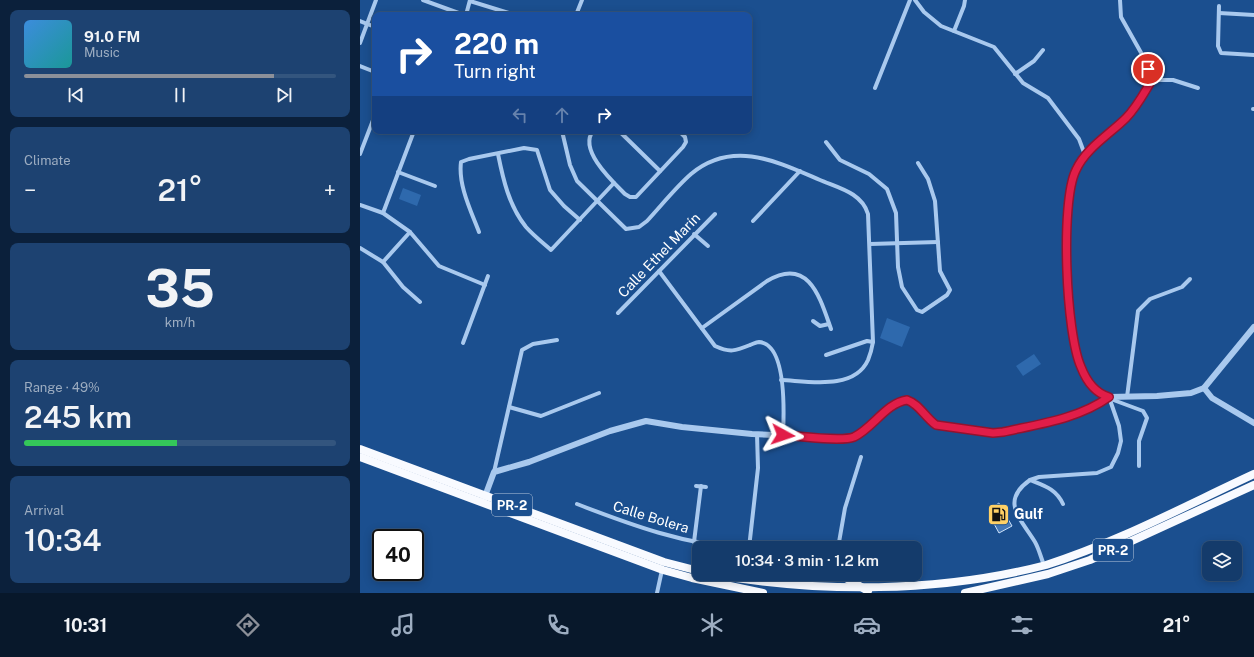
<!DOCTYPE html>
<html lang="en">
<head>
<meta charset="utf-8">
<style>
  :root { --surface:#143b6b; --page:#1d4271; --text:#f1f3f6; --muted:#9dadc1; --line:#33557e; --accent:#8c9099 }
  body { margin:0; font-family:"Public Sans",sans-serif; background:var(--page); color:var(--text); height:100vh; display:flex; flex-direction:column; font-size:15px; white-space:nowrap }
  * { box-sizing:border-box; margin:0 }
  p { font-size:13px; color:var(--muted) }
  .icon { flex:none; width:22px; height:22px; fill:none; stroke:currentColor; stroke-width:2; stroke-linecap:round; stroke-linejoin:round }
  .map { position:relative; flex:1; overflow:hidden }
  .panel { display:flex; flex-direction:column; gap:10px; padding:10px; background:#0b203b; width:360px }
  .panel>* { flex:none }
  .top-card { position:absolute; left:12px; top:12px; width:380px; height:122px; border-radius:8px; box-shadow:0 2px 10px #0003,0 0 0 1px var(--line); background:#1a4fa0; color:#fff; overflow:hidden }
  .controls { position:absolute; left:842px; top:541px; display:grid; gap:8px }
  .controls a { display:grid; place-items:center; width:40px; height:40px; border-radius:8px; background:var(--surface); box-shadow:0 2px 10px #0003,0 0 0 1px var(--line); font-size:20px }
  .speed { position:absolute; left:12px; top:529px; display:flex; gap:8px; font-size:20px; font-weight:700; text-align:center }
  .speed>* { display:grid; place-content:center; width:52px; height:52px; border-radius:50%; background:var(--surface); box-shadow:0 2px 10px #0003,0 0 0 1px var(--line); line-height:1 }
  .speed .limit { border:2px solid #111; border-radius:6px; background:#fff; color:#111 }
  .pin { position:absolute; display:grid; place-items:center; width:34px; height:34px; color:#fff; margin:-17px; border:2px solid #fff; border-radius:50%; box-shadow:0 1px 4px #0007 }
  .me { position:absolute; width:44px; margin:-22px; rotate:95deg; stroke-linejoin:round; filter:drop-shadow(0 0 3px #0008) }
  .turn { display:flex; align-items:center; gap:14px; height:84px; padding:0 16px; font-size:18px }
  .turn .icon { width:52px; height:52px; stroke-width:2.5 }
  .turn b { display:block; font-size:28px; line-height:34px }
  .lanes { display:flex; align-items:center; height:38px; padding:0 16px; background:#0003; justify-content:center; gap:20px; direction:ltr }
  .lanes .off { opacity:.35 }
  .big { font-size:30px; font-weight:600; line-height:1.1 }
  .panel .card { flex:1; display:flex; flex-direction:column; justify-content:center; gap:6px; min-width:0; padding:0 14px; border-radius:8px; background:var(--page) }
  .panel .dial { align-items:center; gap:0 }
  .dial b { font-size:52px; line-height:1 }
  .song { display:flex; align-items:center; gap:12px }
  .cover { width:48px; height:48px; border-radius:6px; background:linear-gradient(135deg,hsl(210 70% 55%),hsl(180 70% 35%)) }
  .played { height:4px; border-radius:2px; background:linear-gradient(90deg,var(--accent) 80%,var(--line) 80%) }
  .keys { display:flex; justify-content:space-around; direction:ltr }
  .heat { display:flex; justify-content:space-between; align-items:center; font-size:22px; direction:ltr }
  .charge { height:6px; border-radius:3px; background:linear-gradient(90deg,#34c759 49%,var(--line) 0) }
  .trip { position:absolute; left:332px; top:541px; width:230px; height:40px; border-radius:8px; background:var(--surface); box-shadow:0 2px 10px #0003,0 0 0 1px var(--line); font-weight:600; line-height:40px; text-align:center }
  .menu { display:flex; height:64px; justify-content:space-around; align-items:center; background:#08182b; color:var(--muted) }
  .menu .icon { width:28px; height:28px }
  .menu .current { color:var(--accent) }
  .menu b { font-size:18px; color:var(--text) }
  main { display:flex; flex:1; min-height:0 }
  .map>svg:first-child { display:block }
  .green { fill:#2e69ad }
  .building { fill:#4478b7; stroke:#cfe3fa }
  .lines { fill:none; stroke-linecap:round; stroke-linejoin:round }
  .minor { stroke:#a9c9ee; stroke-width:4 }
  .tertiary { stroke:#a9c9ee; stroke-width:6 }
  .trunk { stroke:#f8faff; stroke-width:8 }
  .route-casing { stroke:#92132f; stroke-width:10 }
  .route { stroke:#e11d48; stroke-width:7 }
  .labels { text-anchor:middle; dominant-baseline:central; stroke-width:4; stroke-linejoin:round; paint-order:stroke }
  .shield { fill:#1b4f8f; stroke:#bbcadd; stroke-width:1 }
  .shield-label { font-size:13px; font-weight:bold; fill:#fff }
  .street-label { font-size:14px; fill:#fff; stroke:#1b4f8f }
  .poi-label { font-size:14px; font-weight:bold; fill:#fff; stroke:#1b4f8f; text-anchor:start }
</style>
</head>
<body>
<main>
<section class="panel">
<div class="card">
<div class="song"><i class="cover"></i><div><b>91.0 FM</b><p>Music</p></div></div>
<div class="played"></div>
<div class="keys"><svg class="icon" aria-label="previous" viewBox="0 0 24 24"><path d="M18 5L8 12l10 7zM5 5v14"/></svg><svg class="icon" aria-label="pause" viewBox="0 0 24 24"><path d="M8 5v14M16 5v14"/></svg><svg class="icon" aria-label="next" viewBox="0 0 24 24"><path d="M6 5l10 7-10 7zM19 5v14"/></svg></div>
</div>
<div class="card"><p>Climate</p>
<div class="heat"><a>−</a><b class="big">21°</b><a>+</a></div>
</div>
<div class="card dial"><b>35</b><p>km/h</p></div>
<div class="card"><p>Range · 49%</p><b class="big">245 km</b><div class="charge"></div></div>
<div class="card"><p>Arrival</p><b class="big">10:34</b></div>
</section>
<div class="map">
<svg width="894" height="593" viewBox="0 0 894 593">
  <rect width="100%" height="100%" fill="#1b4f8f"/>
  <g class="green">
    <polygon points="43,188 61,195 57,206 39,199"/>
    <polygon points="527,318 550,327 542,347 520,338"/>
    <polygon points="674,354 681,364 663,376 656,366"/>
  </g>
  <polygon class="building" points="639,503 652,526 639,533 632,520 635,519 629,509"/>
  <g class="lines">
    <g class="minor">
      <polyline points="63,0 104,15"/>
      <polyline points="555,0 564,12 581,26 634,47 663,83 688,98 719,139 725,155"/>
      <polyline points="760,0 761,17 784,58 792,80 775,109 767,117 725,155 716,170 708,201 708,281 713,338 720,366 726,379 740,395 783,411 787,418 779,441 779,466"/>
      <polyline points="110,1 152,14"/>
      <polyline points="859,6 858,46 861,53 894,55"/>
      <polyline points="859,13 894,15"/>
      <polyline points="106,15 110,0"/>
      <polyline points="216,15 222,0"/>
      <polyline points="0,21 15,27"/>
      <polyline points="594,31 604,6 605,0"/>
      <polyline points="0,43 16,0"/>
      <polyline points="0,66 15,72"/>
      <polyline points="655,74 674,61 683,50"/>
      <polyline points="792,80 813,80 838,88"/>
      <polyline points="515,88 550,0"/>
      <polyline points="893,109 894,109"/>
      <path d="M202,131l8,34 7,16 49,48 13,-2 8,-6c14,-15 28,-33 44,-47 42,-35 87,-12 129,6 19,8 42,13 48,34l5,128c-1,6 -3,13 -5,18 -14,31 -61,21 -87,20"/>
      <path d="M233,131c-15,19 20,51 32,63l5,3h6l47,-50 3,-5 -1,-5 -6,-6"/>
      <polyline points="259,131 300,171"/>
      <polyline points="466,142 480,160 509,174 527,189 536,213 538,267 542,287 557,310 562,312 587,295 590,290 580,271 575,201 568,179 558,163"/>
      <polyline points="0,154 15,115"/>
      <path d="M138,154c5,25 11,52 28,73 7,8 17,16 25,23l63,-67"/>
      <polyline points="38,172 75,186"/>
      <polyline points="0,205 23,213 50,232 79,266 125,285"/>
      <polyline points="23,213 54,131"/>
      <polyline points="393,221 440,171"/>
      <path d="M119,232c-8,-21 -21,-47 -18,-70l8,-3 55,-11 13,2 13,40 14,16 16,14"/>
      <polyline points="334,234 348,246"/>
      <polyline points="510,244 578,242"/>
      <polyline points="0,248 23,262 43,287 60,302"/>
      <polyline points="23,262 50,232"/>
      <path d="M299,271l56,75c15,7 20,5 35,-1 3,-1 6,-3 9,-3 28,2 25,72 24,93"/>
      <polyline points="258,313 355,214"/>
      <polyline points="453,321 460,326 469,324"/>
      <path d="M342,328l65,-47c42,-25 53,17 64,48"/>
      <polyline points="103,343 128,276"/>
      <polyline points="466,355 507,341 513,342"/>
      <polyline points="767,397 778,311 790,299 822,287 830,279"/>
      <polyline points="149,407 181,416 239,393"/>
      <polyline points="134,472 162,350 173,344 197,340"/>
      <polyline points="670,480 679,477 737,473 751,467 758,453 761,441 759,426 749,397"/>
      <polyline points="336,486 346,487"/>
      <path d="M217,504c54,21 109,41 166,44"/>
      <polyline points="334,542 341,486"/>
      <polyline points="389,548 398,468 397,434"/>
      <polyline points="478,548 485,508 501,457"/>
      <path d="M684,565c-3,-7 -5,-16 -9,-23 -15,-24 -35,-41 -5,-62 15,6 26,9 33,24"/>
      <polyline points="491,574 499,576"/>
      <polyline points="297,593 302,570"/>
    </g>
    <g class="tertiary">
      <polyline points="844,388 852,398 894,423"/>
      <path d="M124,499l10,-27 35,-10 81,-31 36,-10 36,6 70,7 92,4c26,-2 38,-34 63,-38 12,4 18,17 29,25l57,8 10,-1 69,-16 25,-11 12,-8 48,-1 34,-3 13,-5 50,-61"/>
    </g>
    <g class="trunk">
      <polyline points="0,449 304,562 339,571"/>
      <polyline points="0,457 303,570 332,578 403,593"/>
      <path d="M351,574c109,19 227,19 335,-9 72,-23 139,-59 208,-91"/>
      <polyline points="479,574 508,591"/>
      <polyline points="605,593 688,574 730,560 894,485"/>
    </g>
  </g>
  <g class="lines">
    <defs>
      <path id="route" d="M423,435c16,1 58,7 71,2 19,-9 32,-34 53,-37 12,4 18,17 29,25l57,8 10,-1c36,-8 75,-13 106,-35 -14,-4 -23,-17 -28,-30 -15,-33 -21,-165 -5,-197 10,-22 34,-36 50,-52 11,-11 18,-25 26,-38l-4,-11"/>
    </defs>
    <use href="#route" class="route-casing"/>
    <use href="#route" class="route"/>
  </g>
  <defs>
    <symbol id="fuel-square" viewBox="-11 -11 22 22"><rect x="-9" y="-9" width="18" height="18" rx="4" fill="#ffd166" stroke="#1b4f8f"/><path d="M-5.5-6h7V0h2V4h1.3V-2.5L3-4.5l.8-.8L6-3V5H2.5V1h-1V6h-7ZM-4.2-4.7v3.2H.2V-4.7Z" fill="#111"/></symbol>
  </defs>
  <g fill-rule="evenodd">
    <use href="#fuel-square" x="626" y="502" width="25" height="25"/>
  </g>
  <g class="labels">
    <g class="shield">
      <rect x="132" y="494" width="40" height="22" rx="3"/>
      <rect x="733" y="539" width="40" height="22" rx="3"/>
    </g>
    <g class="shield-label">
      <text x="152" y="505">PR-2</text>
      <text x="753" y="550">PR-2</text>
    </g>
    <g class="street-label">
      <text transform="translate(299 255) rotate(-46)">Calle Ethel Marín</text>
      <text transform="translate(291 517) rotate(17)">Calle Bolera</text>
    </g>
    <g class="poi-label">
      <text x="654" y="514">Gulf</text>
    </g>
  </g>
</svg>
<div class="controls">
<a><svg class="icon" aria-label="layers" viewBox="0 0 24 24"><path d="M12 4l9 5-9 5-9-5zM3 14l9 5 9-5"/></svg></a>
</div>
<div class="speed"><div class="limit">40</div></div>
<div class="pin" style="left:788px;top:69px;background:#d93025"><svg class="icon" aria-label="arrive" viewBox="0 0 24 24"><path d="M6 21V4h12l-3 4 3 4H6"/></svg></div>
<svg class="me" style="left:423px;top:435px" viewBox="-20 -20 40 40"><path d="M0-17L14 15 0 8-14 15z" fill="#e11d48" stroke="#fff" stroke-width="4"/></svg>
<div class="trip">10:34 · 3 min · 1.2 km</div>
<div class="top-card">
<div class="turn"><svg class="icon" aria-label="right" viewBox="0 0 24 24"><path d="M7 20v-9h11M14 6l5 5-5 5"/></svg><div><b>220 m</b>Turn right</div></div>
<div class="lanes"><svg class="icon off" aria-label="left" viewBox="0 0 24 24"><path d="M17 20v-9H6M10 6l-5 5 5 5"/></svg><svg class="icon off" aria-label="ahead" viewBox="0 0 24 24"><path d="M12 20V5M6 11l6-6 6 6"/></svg><svg class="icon" aria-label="right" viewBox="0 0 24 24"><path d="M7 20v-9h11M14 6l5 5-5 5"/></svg></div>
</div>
</div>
</main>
<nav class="menu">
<b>10:31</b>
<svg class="icon current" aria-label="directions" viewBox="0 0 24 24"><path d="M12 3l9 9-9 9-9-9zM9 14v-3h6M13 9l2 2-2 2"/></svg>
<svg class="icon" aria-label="music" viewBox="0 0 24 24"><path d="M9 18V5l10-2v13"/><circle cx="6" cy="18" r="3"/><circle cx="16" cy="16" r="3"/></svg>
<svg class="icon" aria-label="phone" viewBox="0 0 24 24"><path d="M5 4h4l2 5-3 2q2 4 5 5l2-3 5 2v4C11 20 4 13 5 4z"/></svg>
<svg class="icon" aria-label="climate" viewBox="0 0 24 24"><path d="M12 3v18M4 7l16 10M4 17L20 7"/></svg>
<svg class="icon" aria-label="car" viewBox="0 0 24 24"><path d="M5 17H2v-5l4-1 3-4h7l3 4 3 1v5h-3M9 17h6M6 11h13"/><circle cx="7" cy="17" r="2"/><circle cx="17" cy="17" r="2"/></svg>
<svg class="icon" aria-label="filters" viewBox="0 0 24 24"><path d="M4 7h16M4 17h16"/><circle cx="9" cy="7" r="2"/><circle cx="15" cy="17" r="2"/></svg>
<b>21°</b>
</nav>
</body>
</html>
